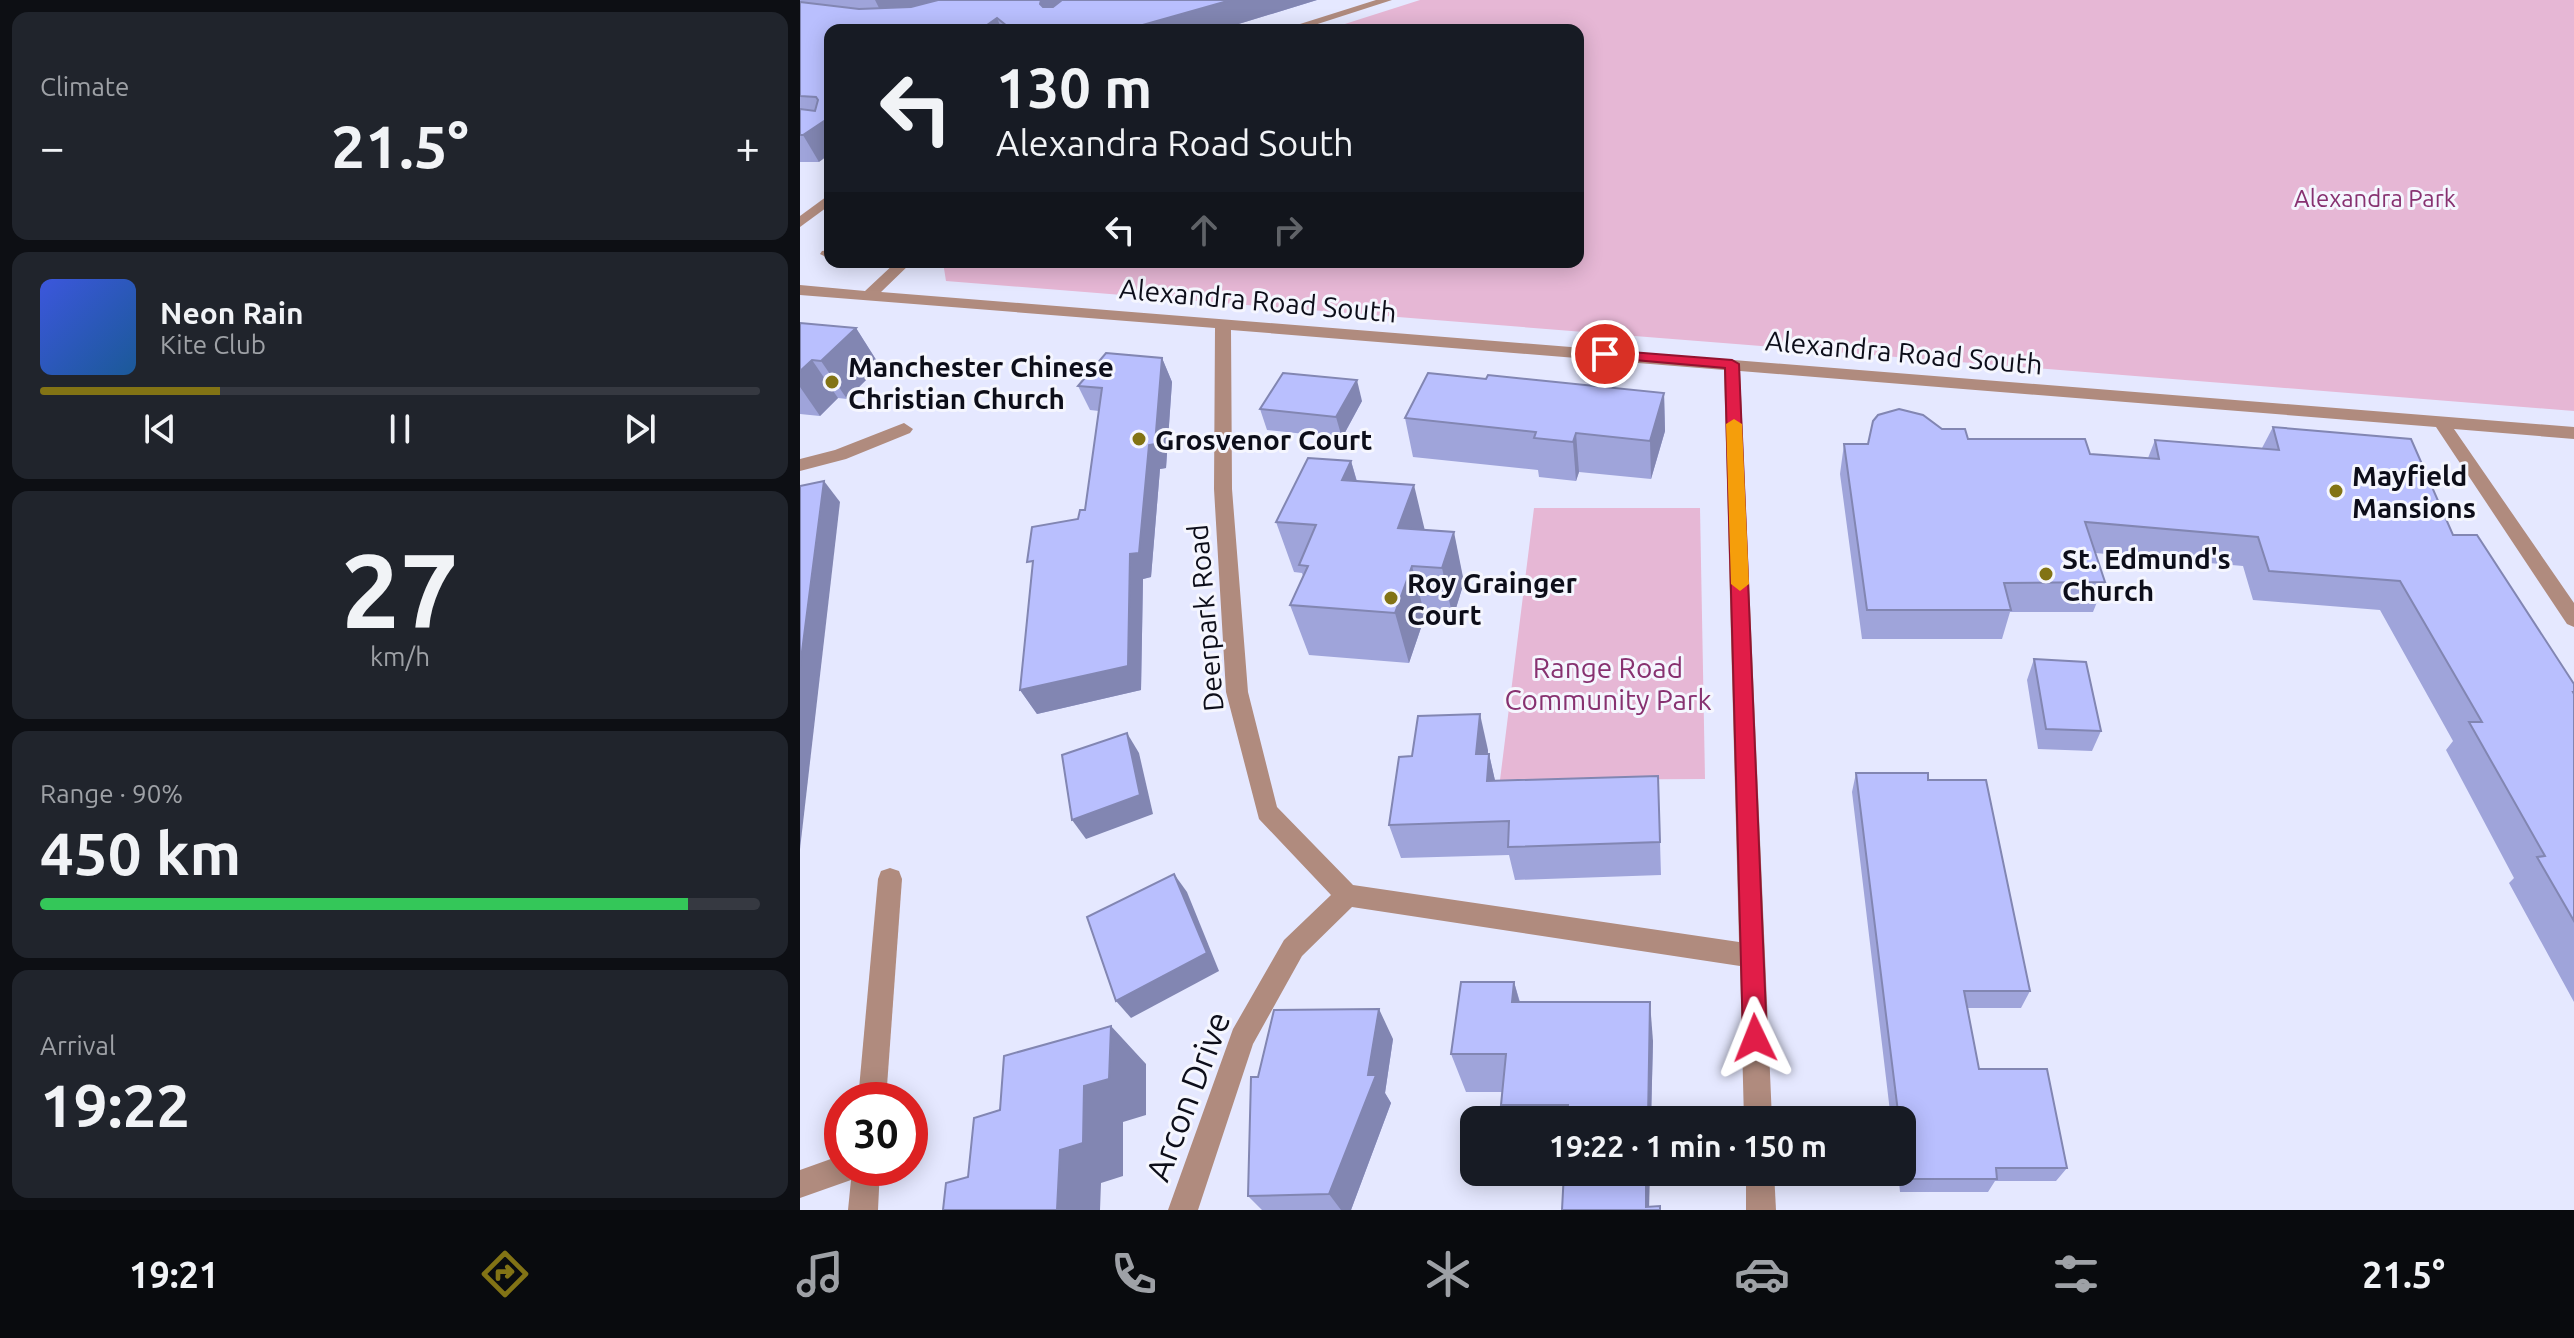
<!DOCTYPE html>
<html lang="en">
<head>
<meta charset="utf-8">
<style>
  :root { --surface:#171b24; --page:#20242c; --text:#f1f3f6; --muted:#9ea1a6; --line:#363941; --accent:#827315 }
  body { margin:0; font-family:Ubuntu,sans-serif; background:var(--page); color:var(--text); height:100vh; display:flex; flex-direction:column; font-size:30px; white-space:nowrap }
  * { box-sizing:border-box; margin:0 }
  p { font-size:26px; color:var(--muted) }
  .icon { flex:none; width:44px; height:44px; fill:none; stroke:currentColor; stroke-width:2; stroke-linecap:round; stroke-linejoin:round }
  .map { position:relative; flex:1; overflow:hidden }
  .sheet { display:flex; flex-direction:column; gap:12px; padding:12px; background:#0d0f14; width:800px }
  .sheet>* { flex:none }
  .hud { position:absolute; left:24px; top:24px; width:760px; height:244px; border-radius:16px; box-shadow:0 4px 20px #0003; background:#171b24; color:var(--text); overflow:hidden }
  .speed { position:absolute; left:24px; top:1082px; display:flex; gap:16px; font-size:40px; font-weight:700; text-align:center }
  .speed>* { display:grid; place-content:center; width:104px; height:104px; border-radius:50%; background:var(--surface); box-shadow:0 4px 20px #0003; line-height:1 }
  .speed .limit { border:12px solid #d22; background:#fff; color:#111 }
  .pin { position:absolute; display:grid; place-items:center; width:68px; height:68px; color:#fff; margin:-34px; border:4px solid #fff; border-radius:50%; box-shadow:0 2px 8px #0007 }
  .me { position:absolute; width:88px; margin:-44px; rotate:358deg; stroke-linejoin:round; filter:drop-shadow(0 0 6px #0008) }
  .turn { display:flex; align-items:center; gap:28px; height:168px; padding:0 40px; font-size:36px }
  .turn .icon { width:104px; height:104px; stroke-width:2.5 }
  .turn b { display:block; font-size:56px; line-height:68px }
  .lanes { display:flex; align-items:center; height:76px; padding:0 40px; background:#0003; justify-content:center; gap:40px; direction:ltr }
  .lanes .off { opacity:.35 }
  .big { font-size:60px; font-weight:700; line-height:1.1 }
  .sheet .tile { flex:1; display:flex; flex-direction:column; justify-content:center; gap:12px; min-width:0; padding:0 28px; border-radius:16px; background:var(--page) }
  .sheet .dial { align-items:center; gap:0 }
  .dial b { font-size:104px; line-height:1 }
  .song { display:flex; align-items:center; gap:24px }
  .cover { width:96px; height:96px; border-radius:12px; background:linear-gradient(135deg,hsl(230 70% 55%),hsl(210 70% 35%)) }
  .played { height:8px; border-radius:4px; background:linear-gradient(90deg,var(--accent) 25%,var(--line) 25%) }
  .keys { display:flex; justify-content:space-around; direction:ltr }
  .heat { display:flex; justify-content:space-between; align-items:center; font-size:44px; direction:ltr }
  .charge { height:12px; border-radius:6px; background:linear-gradient(90deg,#34c759 90%,var(--line) 0) }
  .trip { position:absolute; left:660px; top:1106px; width:456px; height:80px; border-radius:16px; background:var(--surface); box-shadow:0 4px 20px #0003; font-weight:700; line-height:80px; text-align:center }
  .tabs { display:flex; height:128px; justify-content:space-around; align-items:center; background:#090b0e; color:var(--muted) }
  .tabs .icon { width:56px; height:56px }
  .tabs .selected { color:var(--accent) }
  .tabs b { font-size:36px; color:var(--text) }
  main { display:flex; flex:1; min-height:0 }
  .map>svg:first-child { display:block }
  .green { fill:#e6b7d5 }
  .lines { fill:none; stroke-linecap:round; stroke-linejoin:round }
  .minor { fill:#b08b7e; fill-rule:evenodd }
  .wall { fill:#9fa4da }
  .shaded-wall { fill:#8286b2 }
  .building { fill:#b9bffe; stroke:#8286b2; stroke-width:2 }
  .route { fill:#e11d48; stroke:#92132f; stroke-width:2 }
  .slow { fill:#f59e0b }
  .poi-dot { fill:#827315; stroke:#f5f6fe; stroke-width:3 }
  .labels { text-anchor:middle; dominant-baseline:central; stroke-width:6; stroke-linejoin:round; paint-order:stroke }
  .far-park-label { font-size:24px; fill:#873170; stroke:#f5f6fe }
  .street-label { font-size:28px; fill:#0d0e1a; stroke:#f5f6fe }
  .poi-label { font-size:28px; font-weight:bold; fill:#0d0e1a; stroke:#f5f6fe; text-anchor:start }
  .park-label { font-size:28px; fill:#873170; stroke:#f5f6fe }
  .near-street-label { font-size:34px; fill:#0d0e1a; stroke:#f5f6fe }
</style>
</head>
<body>
<main>
<section class="sheet">
<div class="tile"><p>Climate</p>
<div class="heat"><a>−</a><b class="big">21.5°</b><a>+</a></div>
</div>
<div class="tile">
<div class="song"><i class="cover"></i><div><b>Neon Rain</b><p>Kite Club</p></div></div>
<div class="played"></div>
<div class="keys"><svg class="icon" aria-label="previous" viewBox="0 0 24 24"><path d="M18 5L8 12l10 7zM5 5v14"/></svg><svg class="icon" aria-label="pause" viewBox="0 0 24 24"><path d="M8 5v14M16 5v14"/></svg><svg class="icon" aria-label="next" viewBox="0 0 24 24"><path d="M6 5l10 7-10 7zM19 5v14"/></svg></div>
</div>
<div class="tile dial"><b>27</b><p>km/h</p></div>
<div class="tile"><p>Range · 90%</p><b class="big">450 km</b><div class="charge"></div></div>
<div class="tile"><p>Arrival</p><b class="big">19:22</b></div>
</section>
<div class="map">
<svg width="1774" height="1210" viewBox="0 0 1774 1210">
  <rect width="100%" height="100%" fill="#e5e8ff"/>
  <g class="green">
    <polygon points="620,0 1774,0 1774,411 146,281 143,262 778,262 778,30 526,30"/>
    <polygon points="734,508 900,508 905,779 700,780"/>
  </g>
  <g class="lines">
    <g class="minor">
      <polygon points="576,0 592,0 499,30 481,30"/>
      <polygon points="30,194 30,205 0,227 0,216"/>
      <polygon points="30,250 30,259 20,254 22,251"/>
      <path d="M96,262h16l-31,30 1693,135v12l-120,-10 120,174v24l-7,-3 -131,-197 -696,-56 32,749h-28l-4,-154 -388,-59 -50,49 -49,88 -55,166h-30l65,-181 51,-89 47,-45 -72,-76 -33,-127 -12,-203 1,-161 -415,-33v-10l65,6zM431,330l493,40 15,572 -386,-57 -76,-78 -29,-115 -16,-203z"/>
      <polygon points="104,423 113,429 110,433 46,459 0,471 0,459 35,450"/>
      <polygon points="90,868 99,871 102,879 86,1100 58,1100 78,879 81,871"/>
      <polygon points="42,1155 42,1168 80,1168 78,1210 48,1210 51,1180 0,1198 0,1170"/>
      <polygon points="946,1172 974,1172 976,1210 946,1210"/>
    </g>
  </g>
  <g class="wall">
    <polygon points="0,0 517,0 419,30 30,30 19,162 0,162"/>
    <polygon points="0,323 56,328 80,366 47,399 38,398 20,416 0,414"/>
    <polygon points="362,358 372,382 366,468 360,469 351,577 343,579 341,690 237,714 220,690 278,519 285,510 299,411 290,410 278,386"/>
    <polygon points="686,379 864,393 865,431 851,479 779,472 776,481 739,477 738,470 613,457 605,418"/>
    <polygon points="562,401 542,438 467,430 460,409"/>
    <polygon points="1473,427 1653,535 1774,684 1774,1002 1709,883 1714,878 1646,750 1653,741 1580,610 1453,600 1443,566 1295,553 1305,582 1293,612 1210,612 1202,639 1062,639 1040,474 1044,444 1068,444 1142,429 1168,439 1290,454 1348,458 1355,440 1462,448"/>
    <polygon points="551,461 557,481 625,530 664,582 653,618 625,616 609,663 509,655 490,605 503,576 502,573 494,572 476,522"/>
    <polygon points="1234,659 1301,731 1292,751 1238,749 1227,680"/>
    <polygon points="688,750 688,754 689,754 695,781 858,776 861,875 715,880 709,855 601,858 589,825 612,756"/>
    <polygon points="1056,773 1128,780 1230,991 1221,1008 1167,1008 1179,1069 1267,1168 1256,1181 1195,1181 1188,1192 1100,1192 1098,1172 1102,1172 1102,1120 1091,1120 1052,792"/>
    <polygon points="714,982 720,1002 853,1041 851,1120 706,1120 701,1105 702,1092 666,1092 651,1054"/>
    <polygon points="593,1039 585,1093 591,1103 551,1210 462,1210 448,1196 458,1077"/>
  </g>
  <g class="shaded-wall">
    <polygon points="75,0 173,0 86,22"/>
    <polygon points="241,0 282,0 251,23 240,4"/>
    <polygon points="431,0 517,0 419,30 325,30"/>
    <polygon points="197,18 202,30 180,30"/>
    <polygon points="30,117 30,154 19,162 3,135"/>
    <polygon points="56,328 80,366 47,399 21,361"/>
    <polygon points="362,358 372,382 366,468 360,469 351,577 343,579 341,690 237,714 220,690 330,554"/>
    <polygon points="12,360 38,398 20,416 0,387 0,371"/>
    <polygon points="557,380 562,401 542,438 536,417"/>
    <polygon points="864,393 865,431 851,479 850,441"/>
    <polygon points="776,433 779,472 776,481 773,442"/>
    <polygon points="551,461 565,511 542,480"/>
    <polygon points="24,481 40,502 0,849 0,667"/>
    <polygon points="614,485 626,535 612,566 625,616 609,663 595,613 598,528"/>
    <polygon points="654,532 664,582 653,618 642,568"/>
    <polygon points="680,714 688,750 685,789 676,754"/>
    <polygon points="327,733 339,753 353,814 286,839 272,820"/>
    <polygon points="689,754 697,789 687,781"/>
    <polygon points="374,874 387,892 419,971 331,1018 316,1001"/>
    <polygon points="714,982 725,1022 712,1002"/>
    <polygon points="850,1002 853,1041 851,1120 848,1120"/>
    <polygon points="579,1009 593,1039 585,1093 591,1103 551,1210 541,1210 529,1194 568,1075"/>
    <polygon points="311,1026 346,1064 346,1115 323,1122 323,1176 301,1183 300,1210 257,1210 260,1150 284,1086"/>
    <polygon points="846,1172 850,1172 849,1210 846,1210"/>
  </g>
  <g class="building">
    <polygon points="138,0 241,0 240,4 243,7 253,7 262,0 431,0 325,30 212,30 197,18 180,30 30,30 30,117 3,135 0,135 0,109 15,111 18,100 16,97 0,96 0,2 59,9 111,7"/>
    <polygon points="0,323 56,328 21,361 12,360 0,371"/>
    <polygon points="306,353 362,358 355,444 349,445 339,553 330,554 328,666 220,690 233,561 227,562 232,527 278,519 280,510 285,510 302,388 278,386"/>
    <polygon points="483,373 557,380 536,417 460,409"/>
    <polygon points="628,373 686,379 688,375 864,393 850,441 776,433 773,442 734,438 736,432 605,418"/>
    <polygon points="1099,409 1123,415 1142,429 1165,429 1168,439 1285,439 1290,454 1359,459 1355,440 1479,450 1473,427 1611,439 1653,535 1677,535 1774,684 1774,692 1773,692 1774,694 1774,921 1737,857 1745,856 1669,722 1682,722 1600,581 1469,571 1458,537 1285,522 1305,582 1204,583 1211,610 1067,610 1044,444 1068,444 1073,421 1078,415"/>
    <polygon points="508,458 551,461 542,480 614,485 598,528 654,532 642,568 612,566 595,613 490,605 508,566 499,565 516,525 476,522"/>
    <polygon points="24,481 0,667 0,486"/>
    <polygon points="1234,659 1286,662 1301,731 1246,729"/>
    <polygon points="680,714 676,754 689,754 687,781 858,776 860,842 708,847 709,821 589,825 599,757 612,756 618,716"/>
    <polygon points="327,733 340,795 272,820 262,755"/>
    <polygon points="1056,773 1128,773 1128,780 1186,780 1230,991 1164,991 1179,1069 1247,1069 1267,1168 1196,1168 1197,1179 1106,1179 1102,1144 1102,1120 1099,1120"/>
    <polygon points="374,874 407,953 316,1001 287,917"/>
    <polygon points="661,982 714,982 712,1002 850,1002 848,1120 767,1120 768,1105 701,1105 706,1054 651,1054"/>
    <polygon points="579,1009 568,1075 576,1075 529,1194 448,1196 451,1077 458,1077 474,1010"/>
    <polygon points="311,1026 309,1079 284,1086 283,1143 260,1150 257,1210 143,1210 146,1183 168,1177 174,1118 200,1110 204,1056"/>
    <polygon points="764,1172 846,1172 846,1207 860,1206 860,1210 762,1210"/>
  </g>
  <polygon class="route" points="805,350 932,360 939,364 967,1038 964,1046 955,1050 946,1046 943,1038 925,368 800,357 797,354"/>
  <polygon class="slow" points="934,419 942,424 949,584 940,591 931,584 926,424"/>
  <g class="poi-dot">
    <circle cx="32" cy="382" r="8"/>
    <circle cx="339" cy="439" r="8"/>
    <circle cx="1536" cy="491" r="8"/>
    <circle cx="1246" cy="574" r="8"/>
    <circle cx="591" cy="598" r="8"/>
  </g>
  <g class="labels">
    <g class="far-park-label">
      <text x="1575" y="198">Alexandra Park</text>
    </g>
    <g class="street-label">
      <text transform="translate(458 300) rotate(5)">Alexandra Road South</text>
      <text transform="translate(1104 352) rotate(5)">Alexandra Road South</text>
      <text transform="translate(405 618) rotate(-95)">Deerpark Road</text>
    </g>
    <g class="poi-label">
      <text x="48" y="366">Manchester Chinese<tspan x="48" dy="32">Christian Church</tspan></text>
      <text x="355" y="439">Grosvenor Court</text>
      <text x="1552" y="475">Mayfield<tspan x="1552" dy="32">Mansions</tspan></text>
      <text x="1262" y="558">St. Edmund's<tspan x="1262" dy="32">Church</tspan></text>
      <text x="607" y="582">Roy Grainger<tspan x="607" dy="32">Court</tspan></text>
    </g>
    <g class="park-label">
      <text x="808" y="667">Range Road<tspan x="808" dy="32">Community Park</tspan></text>
    </g>
    <g class="near-street-label">
      <text transform="translate(387 1096) rotate(-69)">Arcon Drive</text>
    </g>
  </g>
</svg>
<div class="speed"><div class="limit">30</div></div>
<div class="pin" style="left:805px;top:354px;background:#d93025"><svg class="icon" aria-label="arrive" viewBox="0 0 24 24"><path d="M6 21V4h12l-3 4 3 4H6"/></svg></div>
<svg class="me" style="left:955px;top:1038px" viewBox="-20 -20 40 40"><path d="M0-17L14 15 0 8-14 15z" fill="#e11d48" stroke="#fff" stroke-width="4"/></svg>
<div class="trip">19:22 · 1 min · 150 m</div>
<div class="hud">
<div class="turn"><svg class="icon" aria-label="left" viewBox="0 0 24 24"><path d="M17 20v-9H6M10 6l-5 5 5 5"/></svg><div><b>130 m</b>Alexandra Road South</div></div>
<div class="lanes"><svg class="icon" aria-label="left" viewBox="0 0 24 24"><path d="M17 20v-9H6M10 6l-5 5 5 5"/></svg><svg class="icon off" aria-label="ahead" viewBox="0 0 24 24"><path d="M12 20V5M6 11l6-6 6 6"/></svg><svg class="icon off" aria-label="right" viewBox="0 0 24 24"><path d="M7 20v-9h11M14 6l5 5-5 5"/></svg></div>
</div>
</div>
</main>
<nav class="tabs">
<b>19:21</b>
<svg class="icon selected" aria-label="directions" viewBox="0 0 24 24"><path d="M12 3l9 9-9 9-9-9zM9 14v-3h6M13 9l2 2-2 2"/></svg>
<svg class="icon" aria-label="music" viewBox="0 0 24 24"><path d="M9 18V5l10-2v13"/><circle cx="6" cy="18" r="3"/><circle cx="16" cy="16" r="3"/></svg>
<svg class="icon" aria-label="phone" viewBox="0 0 24 24"><path d="M5 4h4l2 5-3 2q2 4 5 5l2-3 5 2v4C11 20 4 13 5 4z"/></svg>
<svg class="icon" aria-label="climate" viewBox="0 0 24 24"><path d="M12 3v18M4 7l16 10M4 17L20 7"/></svg>
<svg class="icon" aria-label="car" viewBox="0 0 24 24"><path d="M5 17H2v-5l4-1 3-4h7l3 4 3 1v5h-3M9 17h6M6 11h13"/><circle cx="7" cy="17" r="2"/><circle cx="17" cy="17" r="2"/></svg>
<svg class="icon" aria-label="filters" viewBox="0 0 24 24"><path d="M4 7h16M4 17h16"/><circle cx="9" cy="7" r="2"/><circle cx="15" cy="17" r="2"/></svg>
<b>21.5°</b>
</nav>
</body>
</html>
